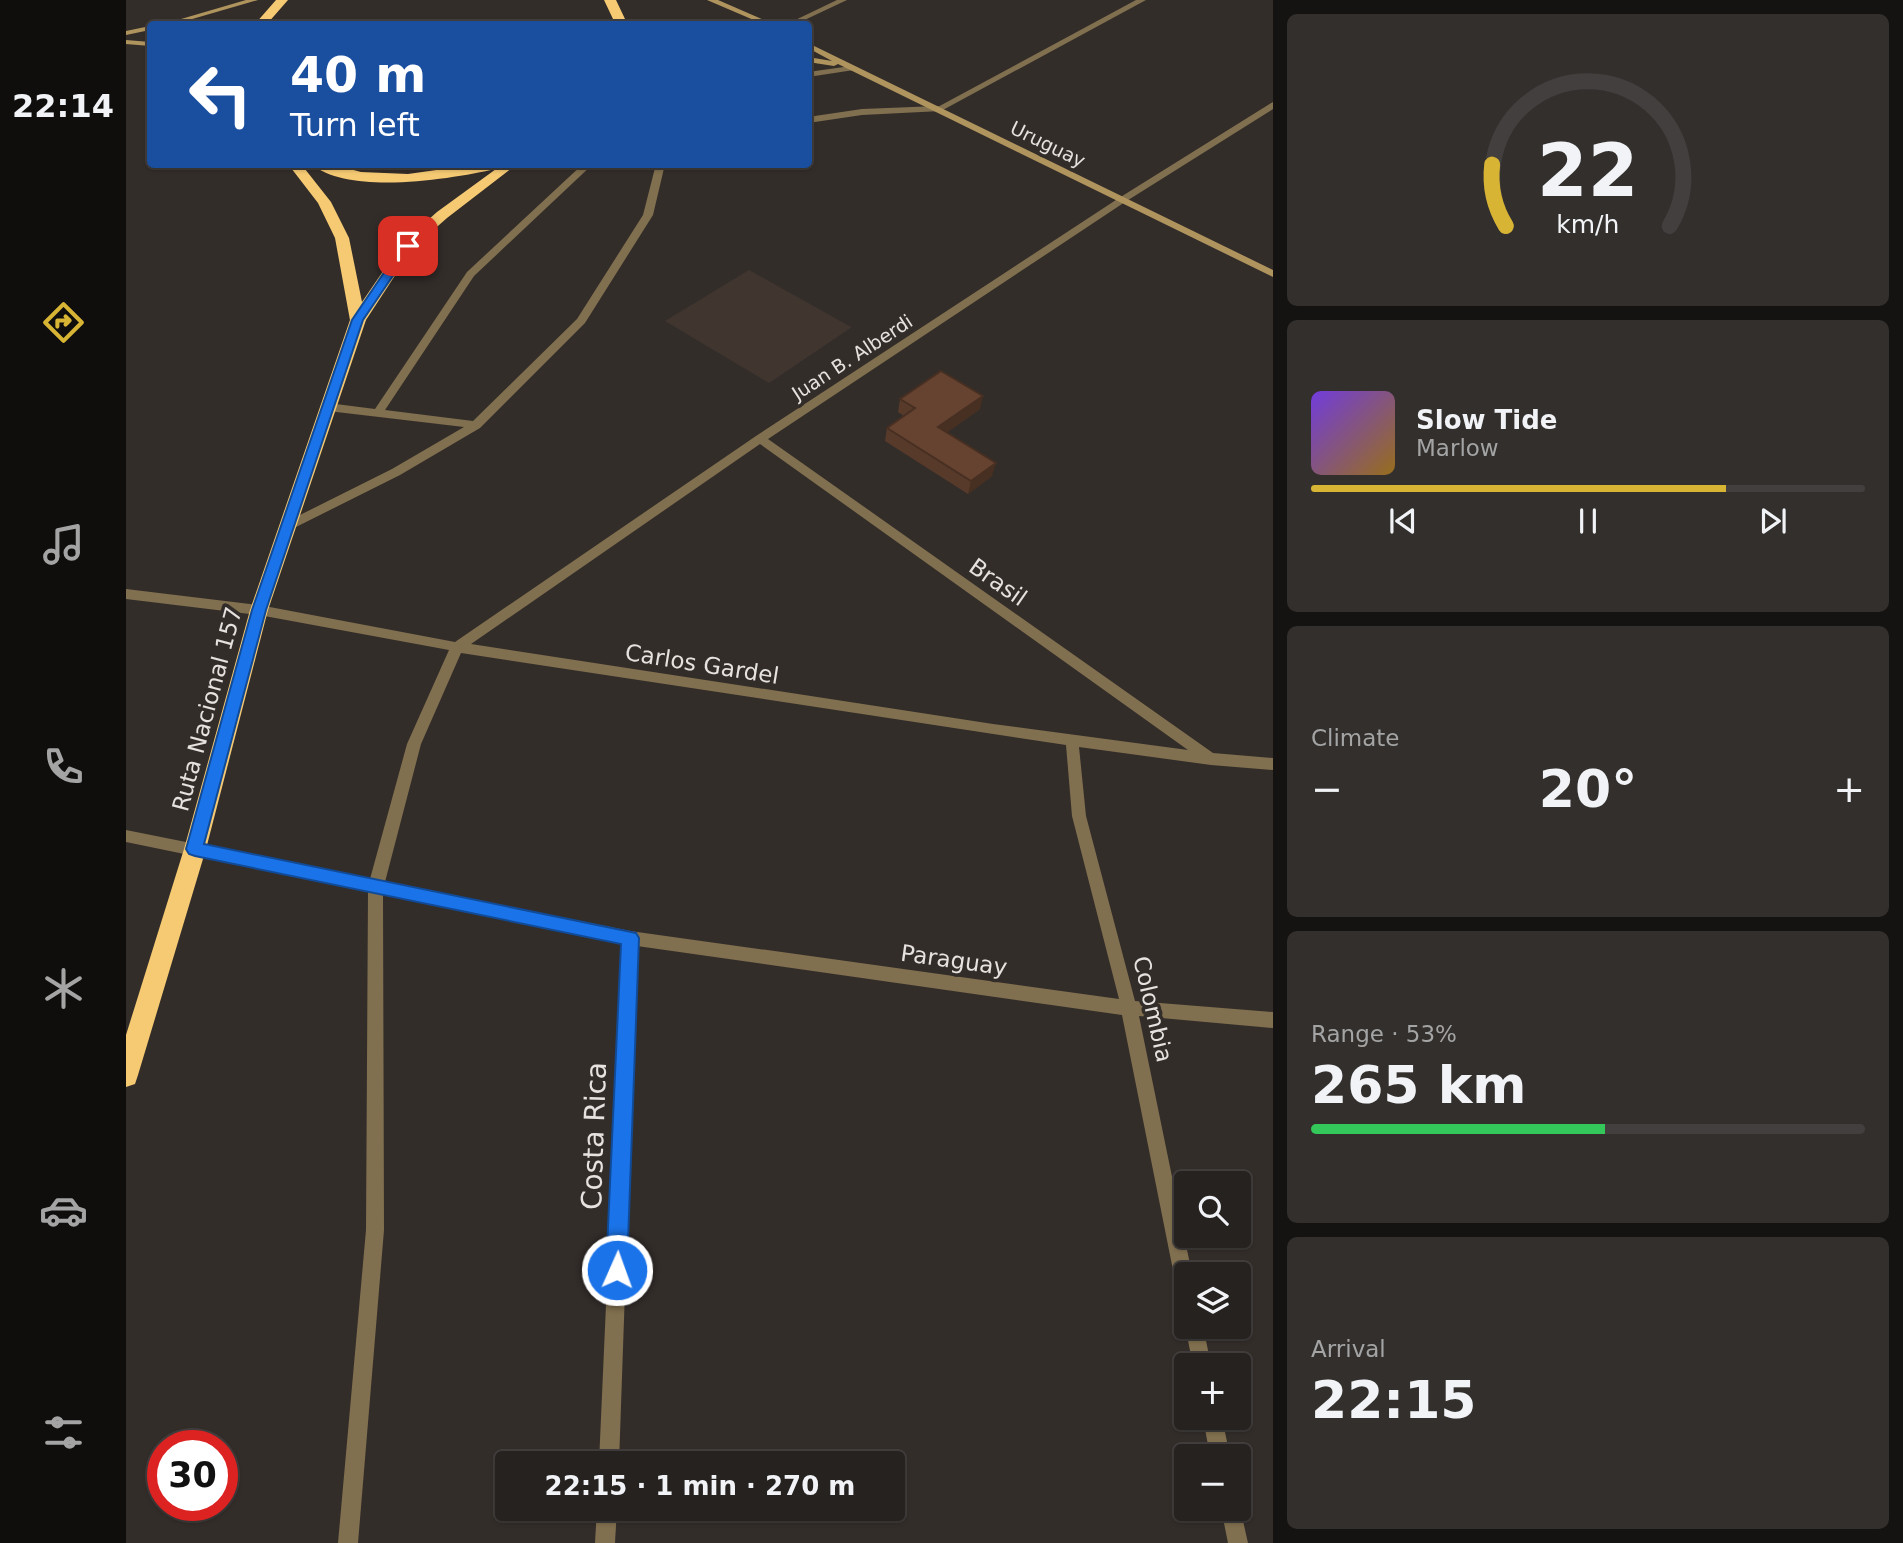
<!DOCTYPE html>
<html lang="en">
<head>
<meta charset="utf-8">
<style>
  :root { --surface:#262220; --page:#322f2d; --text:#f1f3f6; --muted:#a4a4a5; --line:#423f3e; --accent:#d8b434 }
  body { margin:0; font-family:"DejaVu Sans",sans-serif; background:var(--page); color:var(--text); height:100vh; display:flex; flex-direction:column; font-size:26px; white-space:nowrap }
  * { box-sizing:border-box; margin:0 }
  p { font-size:23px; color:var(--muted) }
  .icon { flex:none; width:38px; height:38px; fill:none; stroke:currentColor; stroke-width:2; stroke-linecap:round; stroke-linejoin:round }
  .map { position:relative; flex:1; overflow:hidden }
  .drawer { display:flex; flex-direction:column; gap:14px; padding:14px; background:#151312; width:630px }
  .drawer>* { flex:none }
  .top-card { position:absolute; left:21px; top:21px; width:665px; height:147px; border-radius:7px; box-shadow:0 2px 5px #0004,0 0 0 2px var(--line); background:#1a4fa0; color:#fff; overflow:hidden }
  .controls { position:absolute; left:1048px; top:1171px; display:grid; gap:14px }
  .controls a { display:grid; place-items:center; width:77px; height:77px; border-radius:7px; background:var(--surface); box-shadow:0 2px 5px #0004,0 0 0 2px var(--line); font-size:35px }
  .speed { position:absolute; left:21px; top:1430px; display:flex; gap:14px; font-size:35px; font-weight:700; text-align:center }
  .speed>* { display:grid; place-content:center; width:91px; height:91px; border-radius:50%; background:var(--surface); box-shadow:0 2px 5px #0004,0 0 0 2px var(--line); line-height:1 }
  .speed .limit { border:10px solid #d22; background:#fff; color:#111 }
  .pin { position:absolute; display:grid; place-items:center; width:60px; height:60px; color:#fff; margin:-30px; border-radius:14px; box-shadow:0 4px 10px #0006 }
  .me { position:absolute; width:77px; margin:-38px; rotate:2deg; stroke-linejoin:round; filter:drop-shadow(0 0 5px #0008) }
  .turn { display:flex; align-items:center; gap:24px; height:147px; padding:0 28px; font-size:32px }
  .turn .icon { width:91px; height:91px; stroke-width:2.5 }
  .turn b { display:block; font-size:49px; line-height:60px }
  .big { font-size:52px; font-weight:700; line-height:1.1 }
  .drawer .card { flex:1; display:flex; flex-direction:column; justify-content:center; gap:10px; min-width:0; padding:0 24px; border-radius:10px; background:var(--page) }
  .drawer .dial { align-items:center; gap:0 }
  .dial svg { height:182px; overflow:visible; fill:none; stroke:var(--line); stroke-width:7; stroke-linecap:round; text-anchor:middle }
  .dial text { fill:var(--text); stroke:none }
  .song { display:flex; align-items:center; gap:21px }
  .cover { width:84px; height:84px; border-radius:10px; background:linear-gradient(135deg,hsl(260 70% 55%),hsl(40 70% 35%)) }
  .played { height:7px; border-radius:4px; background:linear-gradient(90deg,var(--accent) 75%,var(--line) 75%) }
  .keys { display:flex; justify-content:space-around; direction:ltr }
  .heat { display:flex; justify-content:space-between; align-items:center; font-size:38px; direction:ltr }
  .charge { height:10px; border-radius:5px; background:linear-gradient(90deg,#34c759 53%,var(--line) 0) }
  .trip { position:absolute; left:369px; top:1451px; width:410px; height:70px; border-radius:7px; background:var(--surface); box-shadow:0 2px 5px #0004,0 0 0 2px var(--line); font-weight:700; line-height:70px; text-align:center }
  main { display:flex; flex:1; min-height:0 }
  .tabs { display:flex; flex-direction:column; width:126px; justify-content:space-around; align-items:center; background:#0f0e0d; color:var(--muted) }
  .tabs .icon { width:49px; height:49px }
  .tabs .selected { color:var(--accent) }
  .tabs b { font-size:32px; color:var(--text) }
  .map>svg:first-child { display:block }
  .built { fill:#40352f }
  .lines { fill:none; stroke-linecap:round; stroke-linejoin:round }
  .lane { fill:#81704f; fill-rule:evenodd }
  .street { fill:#81704f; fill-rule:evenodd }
  .secondary { fill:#b0945e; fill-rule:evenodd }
  .highway { fill:#f6ca73; fill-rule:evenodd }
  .wall { fill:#583a2a }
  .shaded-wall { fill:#472f22 }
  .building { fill:#664331; stroke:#472f22; stroke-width:2 }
  .route { fill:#1a73e8; stroke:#114b97; stroke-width:2 }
  .labels { text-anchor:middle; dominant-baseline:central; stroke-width:7; stroke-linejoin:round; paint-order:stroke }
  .far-street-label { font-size:19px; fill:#e5e2e0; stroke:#332d2a }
  .street-label { font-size:23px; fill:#e5e2e0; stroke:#332d2a }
  .near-street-label { font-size:28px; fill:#e5e2e0; stroke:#332d2a }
</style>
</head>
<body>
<main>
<nav class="tabs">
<b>22:14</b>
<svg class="icon selected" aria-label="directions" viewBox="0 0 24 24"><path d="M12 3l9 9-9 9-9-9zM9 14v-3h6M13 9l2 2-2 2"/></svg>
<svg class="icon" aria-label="music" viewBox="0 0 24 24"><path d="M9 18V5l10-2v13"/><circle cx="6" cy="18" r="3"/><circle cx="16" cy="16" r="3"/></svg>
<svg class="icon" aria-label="phone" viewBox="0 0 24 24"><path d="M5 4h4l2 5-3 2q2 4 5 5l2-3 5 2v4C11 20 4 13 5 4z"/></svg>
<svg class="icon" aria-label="climate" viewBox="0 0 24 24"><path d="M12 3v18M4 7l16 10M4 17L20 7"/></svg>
<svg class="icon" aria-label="car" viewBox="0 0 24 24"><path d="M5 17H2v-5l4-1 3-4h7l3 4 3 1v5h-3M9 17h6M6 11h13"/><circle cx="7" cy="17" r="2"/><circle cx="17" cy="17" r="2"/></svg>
<svg class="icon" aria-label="filters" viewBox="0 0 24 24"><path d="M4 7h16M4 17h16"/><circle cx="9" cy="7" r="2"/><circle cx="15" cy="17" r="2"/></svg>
</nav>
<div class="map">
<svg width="1147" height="1543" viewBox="0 0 1147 1543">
  <rect width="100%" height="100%" fill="#332d2a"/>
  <polygon class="built" points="623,270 725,327 726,327 643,383 539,321"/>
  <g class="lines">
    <g class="lane">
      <polygon points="725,66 728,66 728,70 682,77 682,72"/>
      <polygon points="812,106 816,109 815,111 736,115 682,123 682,117 736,109"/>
      <polygon points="457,164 467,164 348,276 259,410 347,421 451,319 517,215 530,164 539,164 527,215 459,323 354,428 274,475 166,529 158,529 156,526 158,523 266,469 338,427 202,411 197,407 202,403 249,409 341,272"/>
    </g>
    <g class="street">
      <polygon points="711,0 721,0 670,24 661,24"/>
      <polygon points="1010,0 1020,0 815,111 808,109"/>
      <path d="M1147,102v7l-148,93 -357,237 445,314 60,5v12l-62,-5 -132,-18 7,69 49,185 138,11v16l-134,-12 53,258h-6v25l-6,-3 -3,-6 -55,-275 -485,-69 -18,517h-20l23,-520 -239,-48 1,335 -26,313h-20l28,-313 2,-338 -242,-50v-12l244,49 37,-135 42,-94 -190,-35 -133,-16v-10l133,16 196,37 301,-206 363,-238zM634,444l428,306 -195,-26 -522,-80zM335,653l605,92 6,71 47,183 -489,-68 -245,-49 36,-138z"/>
      <polygon points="1060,1322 1060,1326 1077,1326 1085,1365 1067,1365 1059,1326"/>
      <polygon points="1077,1418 1096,1418 1104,1456 1084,1456"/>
      <polygon points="1113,1503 1122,1543 1102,1543 1095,1508 1113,1508"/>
      <polygon points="471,1508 491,1508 489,1543 469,1543"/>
    </g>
    <g class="secondary">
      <polygon points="120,0 132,0 49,24 38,24"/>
      <polygon points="581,0 592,0 647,24 637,24"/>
      <polygon points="24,26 24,30 0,35 0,31"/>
      <polygon points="0,40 24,42 24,46 0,44"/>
      <polygon points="682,43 1147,270 1147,277 712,64 708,66 682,62 682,57 706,61 682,48"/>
    </g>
    <g class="highway">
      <polygon points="150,0 162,0 141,24 129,24"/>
      <polygon points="478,0 490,0 499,19 498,24 486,24 487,19"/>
      <path d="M162,164h13l30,38 18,36 13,64 41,-60 34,-30 59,-43c-46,10 -146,27 -185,-5h20l30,8 47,2 71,-10h38l-70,54 -34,30 -47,72 -98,290 -62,239 -68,226 -3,9 -9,3v-52l58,-186 66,-239 100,-290 -15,-82 -17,-35z"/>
    </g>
  </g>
  <polygon class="wall" points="774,399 854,409 820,433 866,476 842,494 759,441 761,428 778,416 772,412"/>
  <g class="shaded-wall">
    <polygon points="857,396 854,409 809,441 812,427"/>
    <polygon points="870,463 866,476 842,494 845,481"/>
  </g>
  <polygon class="building" points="815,371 857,396 812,427 870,463 845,481 761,428 789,408 774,399"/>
  <polygon class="route" points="282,242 287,246 237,320 140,610 78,844 510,933 513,938 501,1270 498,1277 491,1280 483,1277 480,1270 495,944 69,856 63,854 60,849 126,610 226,320 278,243"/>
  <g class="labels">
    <g class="far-street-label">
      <text transform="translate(922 144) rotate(26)">Uruguay</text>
      <text transform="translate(726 357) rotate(-33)">Juan B. Alberdi</text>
    </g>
    <g class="street-label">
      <text transform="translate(872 582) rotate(35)">Brasil</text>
      <text transform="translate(576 664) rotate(9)">Carlos Gardel</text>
      <text transform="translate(81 709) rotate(-75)">Ruta Nacional 157</text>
      <text transform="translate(828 960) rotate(8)">Paraguay</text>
      <text transform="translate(1027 1009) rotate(77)">Colombia</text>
    </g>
    <g class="near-street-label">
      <text transform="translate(468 1136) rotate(-88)">Costa Rica</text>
    </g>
  </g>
</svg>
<div class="controls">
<a><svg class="icon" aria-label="search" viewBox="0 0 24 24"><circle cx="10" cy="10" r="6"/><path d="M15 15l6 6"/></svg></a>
<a><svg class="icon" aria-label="layers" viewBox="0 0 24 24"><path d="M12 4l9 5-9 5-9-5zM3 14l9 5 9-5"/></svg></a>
<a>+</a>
<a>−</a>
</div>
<div class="speed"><div class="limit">30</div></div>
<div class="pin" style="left:282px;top:246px;background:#d93025"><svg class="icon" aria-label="arrive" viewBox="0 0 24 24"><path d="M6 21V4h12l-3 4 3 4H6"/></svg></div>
<svg class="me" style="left:491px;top:1270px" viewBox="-20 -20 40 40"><circle r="17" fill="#1a73e8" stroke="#fff" stroke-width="3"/><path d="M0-11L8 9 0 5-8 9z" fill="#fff"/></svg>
<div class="trip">22:15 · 1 min · 270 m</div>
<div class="top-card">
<div class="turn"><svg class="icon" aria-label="left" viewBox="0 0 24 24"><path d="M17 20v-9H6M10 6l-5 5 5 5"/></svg><div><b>40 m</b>Turn left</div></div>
</div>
</div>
<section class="drawer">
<div class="card dial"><svg viewBox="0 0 100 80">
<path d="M14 69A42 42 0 1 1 86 69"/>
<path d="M14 69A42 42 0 0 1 8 42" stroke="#d8b434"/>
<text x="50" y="56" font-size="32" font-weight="700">22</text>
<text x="50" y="72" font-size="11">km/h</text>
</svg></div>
<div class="card">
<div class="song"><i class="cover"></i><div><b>Slow Tide</b><p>Marlow</p></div></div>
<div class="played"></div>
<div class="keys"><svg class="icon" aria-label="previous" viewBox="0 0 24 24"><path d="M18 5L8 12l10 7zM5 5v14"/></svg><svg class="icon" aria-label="pause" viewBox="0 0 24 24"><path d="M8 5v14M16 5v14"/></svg><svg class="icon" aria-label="next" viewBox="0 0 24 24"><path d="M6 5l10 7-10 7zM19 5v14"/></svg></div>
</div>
<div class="card"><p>Climate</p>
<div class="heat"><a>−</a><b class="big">20°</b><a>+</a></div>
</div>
<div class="card"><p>Range · 53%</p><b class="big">265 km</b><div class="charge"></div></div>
<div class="card"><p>Arrival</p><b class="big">22:15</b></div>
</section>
</main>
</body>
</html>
